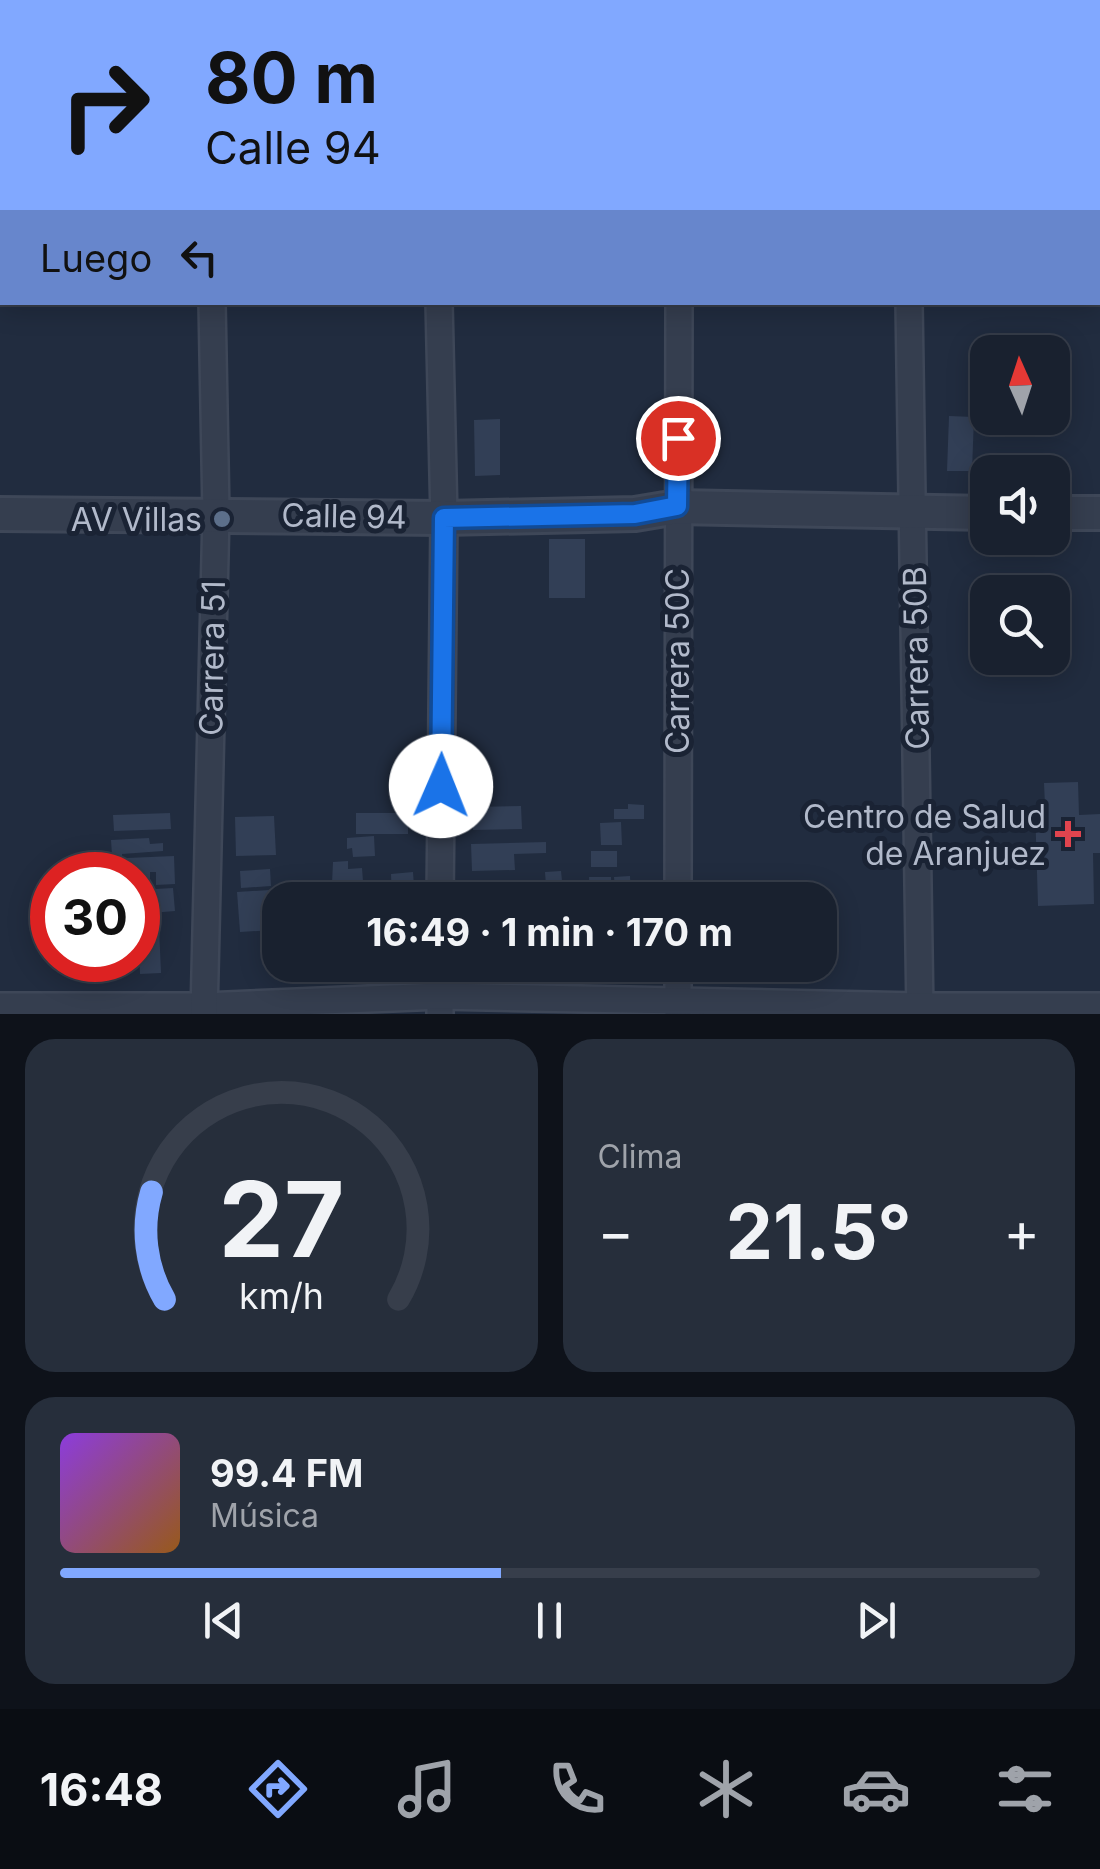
<!DOCTYPE html>
<html lang="es">
<head>
<meta charset="utf-8">
<style>
  :root { --surface:#19212f; --page:#262e3b; --text:#f1f3f6; --muted:#9fa3aa; --line:#373e4b; --accent:#81a8ff }
  body { margin:0; font-family:Inter,sans-serif; background:var(--page); color:var(--text); height:100vh; display:flex; flex-direction:column; font-size:38px; white-space:nowrap }
  * { box-sizing:border-box; margin:0 }
  p { font-size:32px; color:var(--muted) }
  .icon { flex:none; width:55px; height:55px; fill:none; stroke:currentColor; stroke-width:2; stroke-linecap:round; stroke-linejoin:round }
  .map { position:relative; height:1014px; overflow:hidden }
  .details { display:flex; flex-direction:column; gap:25px; padding:25px; background:#0e121a; flex:1 }
  .details>* { flex:none }
  .hud { position:absolute; left:0px; top:0px; width:1100px; height:305px; box-shadow:0 5px 25px #0003,0 0 0 2px var(--line); background:#81a8ff; color:#111; overflow:hidden }
  .needle { width:65px; rotate:357deg }
  .buttons { position:absolute; left:970px; top:335px; display:grid; gap:20px }
  .buttons a { display:grid; place-items:center; width:100px; height:100px; border-radius:20px; background:var(--surface); box-shadow:0 5px 25px #0003,0 0 0 2px var(--line); font-size:50px }
  .speed { position:absolute; left:30px; top:852px; display:flex; gap:20px; font-size:50px; font-weight:700; text-align:center }
  .speed>* { display:grid; place-content:center; width:130px; height:130px; border-radius:50%; background:var(--surface); box-shadow:0 5px 25px #0003,0 0 0 2px var(--line); line-height:1 }
  .speed .limit { border:15px solid #d22; background:#fff; color:#111 }
  .pin { position:absolute; display:grid; place-items:center; width:85px; height:85px; color:#fff; margin:-42px; border:5px solid #fff; border-radius:50%; box-shadow:0 2px 10px #0007 }
  .me { position:absolute; width:110px; margin:-55px; rotate:1deg; stroke-linejoin:round; filter:drop-shadow(0 0 8px #0008) }
  .turn { display:flex; align-items:center; gap:35px; height:210px; padding:0 40px; font-size:45px }
  .turn .icon { width:130px; height:130px; stroke-width:2.5 }
  .turn b { display:block; font-size:70px; line-height:85px }
  .then { display:flex; align-items:center; height:95px; padding:0 40px; background:#0003; gap:20px; font-size:38px }
  .big { font-size:75px; font-weight:700; line-height:1.1 }
  .details .widget { flex:1; display:flex; flex-direction:column; justify-content:center; gap:15px; min-width:0; padding:0 35px; border-radius:30px; background:var(--page) }
  .details .dial { align-items:center; gap:0 }
  .dial svg { height:260px; overflow:visible; fill:none; stroke:var(--line); stroke-width:7; stroke-linecap:round; text-anchor:middle }
  .dial text { fill:var(--text); stroke:none }
  .song { display:flex; align-items:center; gap:30px }
  .cover { width:120px; height:120px; border-radius:15px; background:linear-gradient(135deg,hsl(270 70% 55%),hsl(30 70% 35%)) }
  .played { height:10px; border-radius:5px; background:linear-gradient(90deg,var(--accent) 45%,var(--line) 45%) }
  .keys { display:flex; justify-content:space-around; direction:ltr }
  .heat { display:flex; justify-content:space-between; align-items:center; font-size:55px; direction:ltr }
  .details .tiles { flex:1; display:grid; gap:25px; grid-template-columns:1fr 1fr }
  .widget:last-child { grid-column:span 2 }
  .trip { position:absolute; left:262px; top:882px; width:575px; height:100px; border-radius:30px; background:var(--surface); box-shadow:0 5px 25px #0003,0 0 0 2px var(--line); font-weight:700; line-height:100px; text-align:center }
  .tabs { display:flex; height:160px; justify-content:space-around; align-items:center; background:#0a0d13; color:var(--muted) }
  .tabs .icon { width:70px; height:70px }
  .tabs .active { color:var(--accent) }
  .tabs b { font-size:45px; color:var(--text) }
  .map>svg:first-child { display:block }
  .building { fill:#323f56 }
  .lines { fill:none; stroke-linecap:round; stroke-linejoin:round }
  .minor-casing { stroke:#3e4758; stroke-width:30 }
  .tertiary-casing { stroke:#3e4758; stroke-width:38 }
  .minor { stroke:#353e4f; stroke-width:25 }
  .tertiary { stroke:#353e4f; stroke-width:32 }
  .route-casing { stroke:#114b97; stroke-width:25 }
  .route { stroke:#1a73e8; stroke-width:18 }
  .service-dot { fill:#5c6f8a; stroke:#1a2334; stroke-width:4 }
  .health-dot { fill:#e0444e; stroke:#1a2334; stroke-width:4 }
  .labels { text-anchor:middle; dominant-baseline:central; stroke-width:10; stroke-linejoin:round; paint-order:stroke }
  .street-label { font-size:32px; fill:#b1b9ca; stroke:#1a2334 }
  .poi-label { font-size:32px; fill:#b1b9ca; stroke:#1a2334; text-anchor:end }
</style>
</head>
<body>
<div class="map">
<svg width="1100" height="1014" viewBox="0 0 1100 1014">
  <rect width="100%" height="100%" fill="#212c3f"/>
  <g class="building">
    <polygon points="949,416 974,417 972,471 947,471"/>
    <polygon points="500,419 500,475 475,476 474,420"/>
    <rect x="549" y="539" width="36" height="59"/>
    <polygon points="1078,782 1079,815 1100,814 1100,853 1093,853 1094,904 1038,906 1035,806 1045,805 1044,783"/>
    <polygon points="628,804 644,805 644,819 614,819 614,809 628,809"/>
    <polygon points="521,806 522,829 473,830 472,807"/>
    <polygon points="170,813 171,829 114,831 113,815"/>
    <rect x="356" y="813" width="52" height="21"/>
    <polygon points="274,816 276,855 236,856 235,817"/>
    <polygon points="621,822 622,845 601,845 600,823"/>
    <polygon points="374,836 375,856 353,857 352,848 347,849 347,838"/>
    <polygon points="149,838 150,844 163,843 163,851 122,854 123,870 113,870 111,840"/>
    <polygon points="546,842 546,853 514,854 515,870 472,871 471,844"/>
    <rect x="591" y="851" width="26" height="16"/>
    <polygon points="174,856 175,884 156,885 156,872 150,872 150,883 139,883 139,871 128,872 127,858"/>
    <polygon points="348,861 348,869 362,868 363,881 332,883 333,862"/>
    <polygon points="270,869 271,886 241,888 240,871"/>
    <polygon points="561,871 564,900 547,900 545,872"/>
    <polygon points="413,872 415,900 392,900 391,874"/>
    <polygon points="630,876 631,898 616,899 614,877"/>
    <polygon points="589,877 611,877 612,900 590,900"/>
    <polygon points="173,888 175,911 151,913 150,902 138,903 138,890"/>
    <polygon points="270,890 273,930 240,932 237,892"/>
    <polygon points="159,927 161,973 140,974 138,929"/>
  </g>
  <g class="lines">
    <defs>
      <g id="minor">
        <polyline points="464,0 464,2"/>
        <polyline points="681,0 681,2"/>
        <polyline points="208,2 208,0"/>
        <polyline points="433,2 433,0"/>
        <polyline points="904,2 904,0"/>
        <polyline points="0,31 2,31"/>
        <polyline points="1098,33 1100,33"/>
        <polyline points="439,302 444,518 440,900"/>
        <polyline points="909,302 920,1014"/>
        <polyline points="678,900 679,302"/>
        <polyline points="440,965 440,1014"/>
        <polyline points="678,965 678,1014"/>
        <polyline points="0,1006 204,1006 440,996 920,1006 1100,1006"/>
        <polyline points="204,1014 216,514 212,302"/>
      </g>
      <g id="tertiary">
        <polyline points="1052,513 1100,513"/>
        <polyline points="0,514 444,518 635,514 677,507 988,513"/>
      </g>
    </defs>
    <use href="#minor" class="minor-casing"/>
    <use href="#tertiary" class="tertiary-casing"/>
    <use href="#minor" class="minor"/>
    <use href="#tertiary" class="tertiary"/>
  </g>
  <g class="lines">
    <defs>
      <polyline id="route" points="441,786 444,518 635,514 677,506 678,438"/>
    </defs>
    <use href="#route" class="route-casing"/>
    <use href="#route" class="route"/>
  </g>
  <circle class="service-dot" cx="222" cy="519" r="10"/>
  <path class="health-dot" d="M1063 819h10v10h10v10h-10v10h-10v-10h-10v-10h10z"/>
  <g class="labels">
    <g class="street-label">
      <text transform="translate(344 516) rotate(1)">Calle 94</text>
      <text transform="translate(212 658) rotate(-89)">Carrera 51</text>
      <text transform="translate(916 658) rotate(-91)">Carrera 50B</text>
      <text transform="translate(677 661) rotate(-90)">Carrera 50C</text>
    </g>
    <g class="poi-label">
      <text x="202" y="519">AV Villas</text>
      <text x="1046" y="816">Centro de Salud<tspan x="1046" dy="37">de Aranjuez</tspan></text>
    </g>
  </g>
</svg>
<div class="buttons">
<a><svg class="needle" viewBox="-14 -14 28 28"><path d="M0-13l5 13h-10z" fill="#e53935"/><path d="M0 13l5-13h-10z" fill="#9fa3aa"/></svg></a>
<a><svg class="icon" aria-label="sound" viewBox="0 0 24 24"><path d="M4 9h4l5-4v14l-5-4H4zM17 9q2 3 0 6"/></svg></a>
<a><svg class="icon" aria-label="search" viewBox="0 0 24 24"><circle cx="10" cy="10" r="6"/><path d="M15 15l6 6"/></svg></a>
</div>
<div class="speed"><div class="limit">30</div></div>
<div class="pin" style="left:678px;top:438px;background:#d93025"><svg class="icon" aria-label="arrive" viewBox="0 0 24 24"><path d="M6 21V4h12l-3 4 3 4H6"/></svg></div>
<svg class="me" style="left:441px;top:786px" viewBox="-20 -20 40 40"><circle r="19" fill="#fff"/><path d="M0-13L10 11 0 6-10 11z" fill="#1a73e8"/></svg>
<div class="trip">16:49 · 1 min · 170 m</div>
<div class="hud">
<div class="turn"><svg class="icon" aria-label="right" viewBox="0 0 24 24"><path d="M7 20v-9h11M14 6l5 5-5 5"/></svg><div><b>80 m</b>Calle 94</div></div>
<div class="then">Luego<svg class="icon" aria-label="left" viewBox="0 0 24 24"><path d="M17 20v-9H6M10 6l-5 5 5 5"/></svg></div>
</div>
</div>
<section class="details">
<div class="tiles">
<div class="widget dial"><svg viewBox="0 0 100 80">
<path d="M14 69A42 42 0 1 1 86 69"/>
<path d="M14 69A42 42 0 0 1 10 36" stroke="#81a8ff"/>
<text x="50" y="56" font-size="32" font-weight="700">27</text>
<text x="50" y="72" font-size="11">km/h</text>
</svg></div>
<div class="widget"><p>Clima</p>
<div class="heat"><a>−</a><b class="big">21.5°</b><a>+</a></div>
</div>
<div class="widget">
<div class="song"><i class="cover"></i><div><b>99.4 FM</b><p>Música</p></div></div>
<div class="played"></div>
<div class="keys"><svg class="icon" aria-label="previous" viewBox="0 0 24 24"><path d="M18 5L8 12l10 7zM5 5v14"/></svg><svg class="icon" aria-label="pause" viewBox="0 0 24 24"><path d="M8 5v14M16 5v14"/></svg><svg class="icon" aria-label="next" viewBox="0 0 24 24"><path d="M6 5l10 7-10 7zM19 5v14"/></svg></div>
</div>
</div>
</section>
<nav class="tabs">
<b>16:48</b>
<svg class="icon active" aria-label="directions" viewBox="0 0 24 24"><path d="M12 3l9 9-9 9-9-9zM9 14v-3h6M13 9l2 2-2 2"/></svg>
<svg class="icon" aria-label="music" viewBox="0 0 24 24"><path d="M9 18V5l10-2v13"/><circle cx="6" cy="18" r="3"/><circle cx="16" cy="16" r="3"/></svg>
<svg class="icon" aria-label="phone" viewBox="0 0 24 24"><path d="M5 4h4l2 5-3 2q2 4 5 5l2-3 5 2v4C11 20 4 13 5 4z"/></svg>
<svg class="icon" aria-label="climate" viewBox="0 0 24 24"><path d="M12 3v18M4 7l16 10M4 17L20 7"/></svg>
<svg class="icon" aria-label="car" viewBox="0 0 24 24"><path d="M5 17H2v-5l4-1 3-4h7l3 4 3 1v5h-3M9 17h6M6 11h13"/><circle cx="7" cy="17" r="2"/><circle cx="17" cy="17" r="2"/></svg>
<svg class="icon" aria-label="filters" viewBox="0 0 24 24"><path d="M4 7h16M4 17h16"/><circle cx="9" cy="7" r="2"/><circle cx="15" cy="17" r="2"/></svg>
</nav>
</body>
</html>
